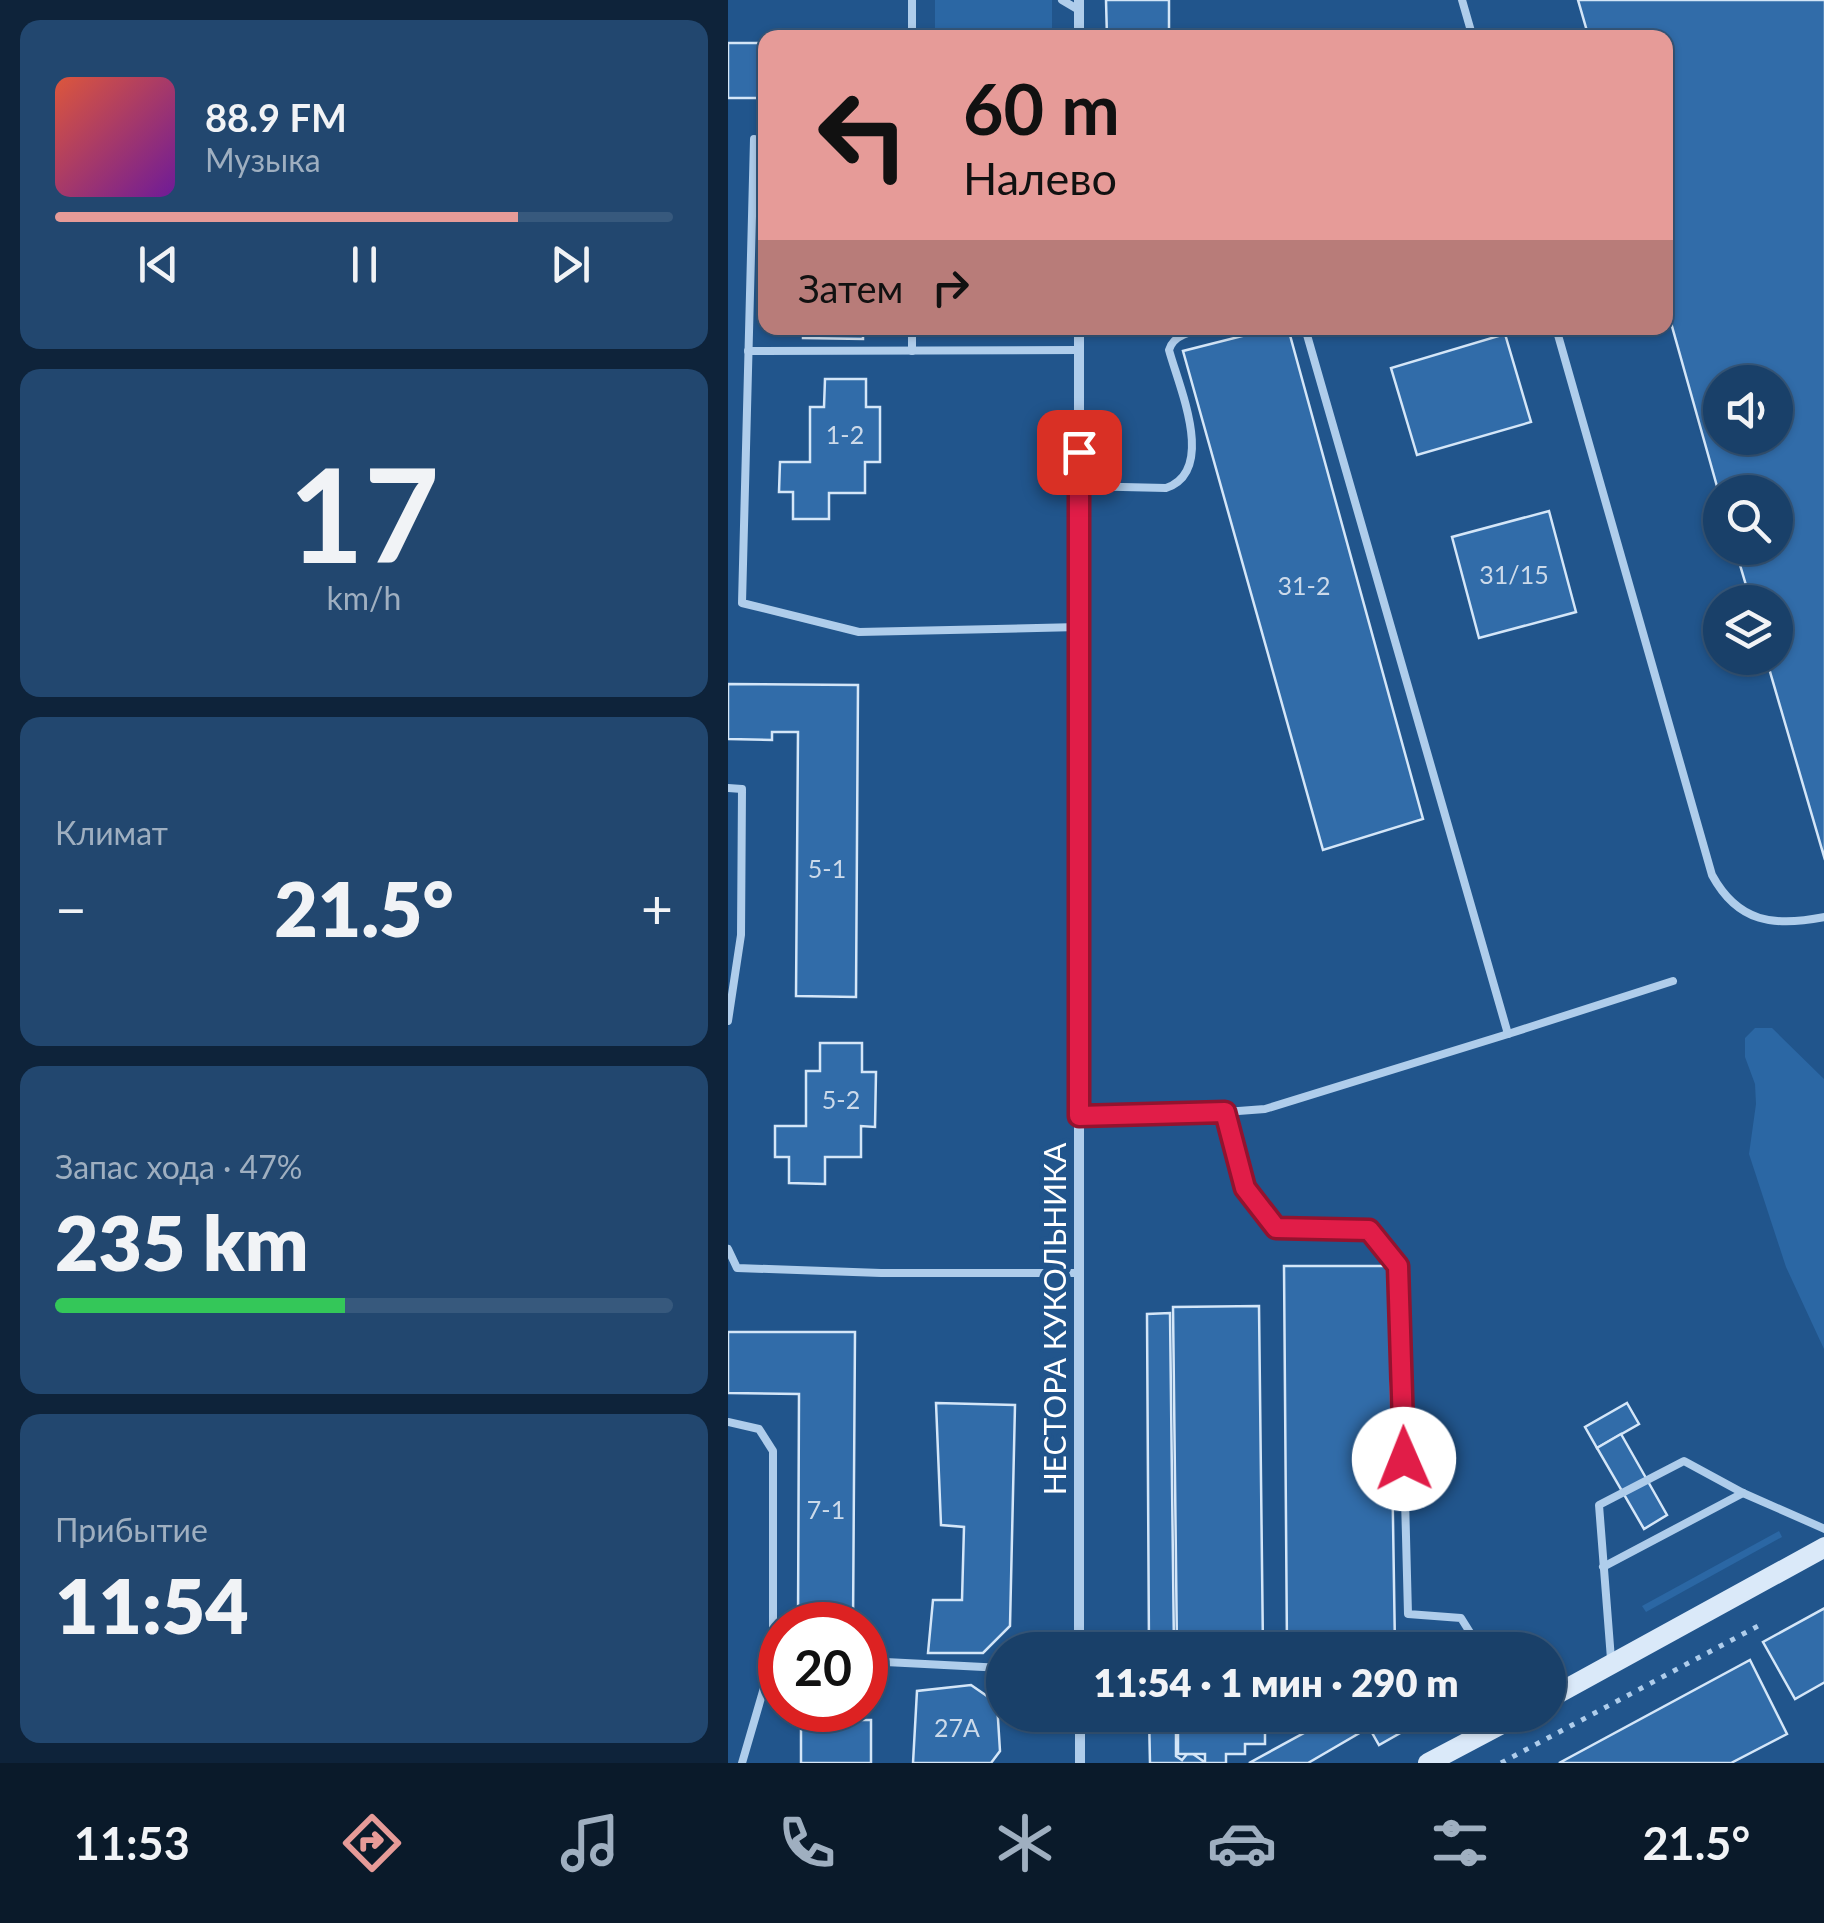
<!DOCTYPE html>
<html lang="ru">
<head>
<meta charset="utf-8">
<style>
  :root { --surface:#194069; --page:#22476f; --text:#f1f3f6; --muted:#9fafc0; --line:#37597d; --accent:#e69b98 }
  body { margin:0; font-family:Lato,sans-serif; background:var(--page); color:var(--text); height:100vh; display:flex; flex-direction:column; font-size:38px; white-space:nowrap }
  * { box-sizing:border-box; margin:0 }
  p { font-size:32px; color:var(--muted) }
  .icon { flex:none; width:55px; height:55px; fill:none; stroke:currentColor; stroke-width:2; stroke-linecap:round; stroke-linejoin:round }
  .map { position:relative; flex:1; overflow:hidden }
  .sheet { display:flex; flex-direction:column; gap:20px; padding:20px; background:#0e233a; width:728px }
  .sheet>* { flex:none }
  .guide { position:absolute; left:30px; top:30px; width:915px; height:305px; border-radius:20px; box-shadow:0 2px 8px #0004,0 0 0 2px var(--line); background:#e69b98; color:#111; overflow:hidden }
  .controls { position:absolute; left:975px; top:365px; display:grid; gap:20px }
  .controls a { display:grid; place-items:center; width:90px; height:90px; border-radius:50%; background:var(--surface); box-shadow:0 2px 8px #0004,0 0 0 2px var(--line); font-size:50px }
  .speed { position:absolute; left:30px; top:1602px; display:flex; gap:20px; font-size:50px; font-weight:700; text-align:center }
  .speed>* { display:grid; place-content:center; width:130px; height:130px; border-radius:50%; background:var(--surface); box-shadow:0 2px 8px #0004,0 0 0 2px var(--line); line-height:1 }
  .speed .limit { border:15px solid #d22; background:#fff; color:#111 }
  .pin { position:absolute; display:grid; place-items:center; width:85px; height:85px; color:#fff; margin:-42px; border-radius:20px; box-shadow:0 5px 15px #0006 }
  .me { position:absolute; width:110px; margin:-55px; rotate:359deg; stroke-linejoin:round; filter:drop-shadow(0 0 8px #0008) }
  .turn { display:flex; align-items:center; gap:35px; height:210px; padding:0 40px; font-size:45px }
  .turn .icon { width:130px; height:130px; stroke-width:2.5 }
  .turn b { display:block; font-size:70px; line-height:85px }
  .then { display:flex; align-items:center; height:95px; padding:0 40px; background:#0003; gap:20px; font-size:38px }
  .big { font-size:75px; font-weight:800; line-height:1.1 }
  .sheet .widget { flex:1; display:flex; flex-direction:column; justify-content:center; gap:15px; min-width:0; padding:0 35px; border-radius:20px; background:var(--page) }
  .sheet .dial { align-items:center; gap:0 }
  .dial b { font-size:130px; line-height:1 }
  .song { display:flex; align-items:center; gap:30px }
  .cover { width:120px; height:120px; border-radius:15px; background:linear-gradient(135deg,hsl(10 70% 55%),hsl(280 70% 35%)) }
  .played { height:10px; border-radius:5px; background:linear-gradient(90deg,var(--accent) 75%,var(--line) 75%) }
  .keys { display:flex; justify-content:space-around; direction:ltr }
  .heat { display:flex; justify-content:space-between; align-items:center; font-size:55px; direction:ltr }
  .charge { height:15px; border-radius:8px; background:linear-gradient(90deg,#34c759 47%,var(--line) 0) }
  .trip { position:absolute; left:258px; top:1632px; width:580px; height:100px; border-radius:50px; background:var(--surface); box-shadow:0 2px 8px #0004,0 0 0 2px var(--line); font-weight:800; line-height:100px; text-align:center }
  .menu { display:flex; height:160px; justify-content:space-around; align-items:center; background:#0a1a2a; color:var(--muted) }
  .menu .icon { width:70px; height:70px }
  .menu .on { color:var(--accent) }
  .menu b { font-size:45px; color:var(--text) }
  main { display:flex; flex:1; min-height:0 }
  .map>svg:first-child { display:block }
  .green { fill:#2b67a4 }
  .building { fill:#316ca9; stroke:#d4e6f8; stroke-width:2.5; fill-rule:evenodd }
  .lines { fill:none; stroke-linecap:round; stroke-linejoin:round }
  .path { stroke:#afcdeb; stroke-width:5; stroke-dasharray:5 8; stroke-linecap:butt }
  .service { stroke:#afcdeb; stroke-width:8 }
  .minor { stroke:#afcdeb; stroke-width:10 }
  .secondary { stroke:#dae9f9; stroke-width:20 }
  .route-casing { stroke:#92132f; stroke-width:25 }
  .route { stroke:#e11d48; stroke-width:18 }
  .labels { text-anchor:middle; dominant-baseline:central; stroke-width:10; stroke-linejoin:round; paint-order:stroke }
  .number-label { font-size:25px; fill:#ccdaea }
  .street-label { font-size:30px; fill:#fff; stroke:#21558c }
</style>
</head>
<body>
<main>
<section class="sheet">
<div class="widget">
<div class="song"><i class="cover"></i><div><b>88.9 FM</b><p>Музыка</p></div></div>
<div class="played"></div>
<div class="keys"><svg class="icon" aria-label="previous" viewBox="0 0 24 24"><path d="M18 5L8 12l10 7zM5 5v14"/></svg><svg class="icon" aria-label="pause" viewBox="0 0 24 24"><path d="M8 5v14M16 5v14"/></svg><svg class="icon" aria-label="next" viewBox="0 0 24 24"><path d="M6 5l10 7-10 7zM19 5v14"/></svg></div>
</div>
<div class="widget dial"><b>17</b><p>km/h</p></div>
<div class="widget"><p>Климат</p>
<div class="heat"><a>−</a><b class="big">21.5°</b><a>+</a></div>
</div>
<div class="widget"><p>Запас хода · 47%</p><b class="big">235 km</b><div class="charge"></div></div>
<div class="widget"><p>Прибытие</p><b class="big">11:54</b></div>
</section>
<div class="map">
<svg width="1097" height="1763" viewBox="0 0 1097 1763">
  <rect width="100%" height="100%" fill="#21558c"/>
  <g class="green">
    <rect x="207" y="0" width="117" height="37"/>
    <polygon points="1027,1028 1044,1028 1096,1079 1096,1349 1058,1267 1021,1154 1028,1104 1027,1084 1017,1057 1017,1038"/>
    <polygon points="1051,1531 1054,1537 918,1612 914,1606"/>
  </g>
  <g class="building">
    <polygon points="378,0 441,0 441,38 379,38"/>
    <path d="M850,0h247v860l-59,-202h10v-56h-25l-16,-54h41v-56h-56v5l-54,-192v-267h-77zM992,382h56v56h-56z"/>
    <rect x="0" y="43" width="38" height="55"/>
    <polygon points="75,328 135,328 135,339 75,338"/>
    <polygon points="546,328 560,328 695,819 595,850 455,351"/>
    <polygon points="777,334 803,422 689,455 663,368"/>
    <polygon points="97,379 138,379 138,407 152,407 152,462 137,462 137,493 101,493 101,519 65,519 65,492 51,492 52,462 82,462 82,407 96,407"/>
    <polygon points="821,511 848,612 751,638 724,537"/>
    <polygon points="0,684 130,685 128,997 68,996 70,732 44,732 44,740 0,739"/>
    <polygon points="92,1043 134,1043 134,1072 148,1072 147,1127 133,1126 133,1157 97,1157 97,1184 61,1183 61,1157 47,1157 47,1126 78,1126 78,1071 92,1071"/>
    <polygon points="556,1266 661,1266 667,1648 559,1649"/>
    <polygon points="531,1306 535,1650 449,1650 445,1307"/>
    <polygon points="442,1313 446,1650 421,1650 419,1314"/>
    <polygon points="0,1332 127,1332 125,1625 70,1625 71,1394 0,1393"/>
    <polygon points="208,1403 287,1405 282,1626 255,1653 200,1653 205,1600 234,1600 236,1527 213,1525"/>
    <polygon points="899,1403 911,1424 869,1448 857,1427"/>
    <polygon points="893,1434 939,1515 916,1529 869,1448"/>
    <polygon points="1097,1608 1097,1682 1067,1699 1035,1642"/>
    <polygon points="1022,1660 1059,1734 1003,1763 831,1763"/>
    <polygon points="243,1685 269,1703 272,1751 263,1763 185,1763 189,1691"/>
    <polygon points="89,1710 128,1710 128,1720 143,1720 143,1763 73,1763 73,1720 89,1720"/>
    <polygon points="421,1715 448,1715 448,1756 454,1760 459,1754 465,1754 478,1763 422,1763"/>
    <polygon points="450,1715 537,1715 537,1744 517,1744 517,1754 498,1754 498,1763 477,1763 477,1754 450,1754"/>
    <polygon points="609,1715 633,1715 640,1728 580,1763 521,1763"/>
    <polygon points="634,1715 704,1715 651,1745"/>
  </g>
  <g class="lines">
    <polyline class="path" points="773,1763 1030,1626"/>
    <g class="service">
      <polyline points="334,0 351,10"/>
      <polyline points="734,0 745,38"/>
      <polyline points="184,38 184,0"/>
      <polyline points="26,139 14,603 131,632 351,627"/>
      <path d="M828,328l156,547c26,48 62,52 113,42"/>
      <polyline points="20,351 351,350"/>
      <polyline points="184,351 184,328"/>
      <path d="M351,486l87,2c51,-17 13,-101 3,-138 5,-18 28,-19 45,-22"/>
      <polyline points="0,788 14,789 13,935 0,1021"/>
      <polyline points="780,1034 945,981"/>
      <polyline points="497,1112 537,1109 780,1034 577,328"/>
      <polyline points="351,1116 497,1112 517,1188 548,1229 641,1230 671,1266 680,1614 733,1618 753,1650"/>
      <polyline points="0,1249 9,1268 153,1273 351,1273"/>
      <polyline points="0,1422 31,1429 45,1451 45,1657 14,1763"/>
      <polyline points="875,1567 1015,1493"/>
      <polyline points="883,1659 871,1505 956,1461 1015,1493 1097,1529"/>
      <polyline points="138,1661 275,1668"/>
    </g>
    <g class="minor">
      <polyline points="351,0 351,38"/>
      <polyline points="351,328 351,1650"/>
      <polyline points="352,1715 352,1763"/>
    </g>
    <g class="secondary">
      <polyline points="820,1699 1097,1547"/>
      <polyline points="700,1763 791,1715"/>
    </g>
  </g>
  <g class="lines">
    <defs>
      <polyline id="route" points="351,452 351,1116 497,1112 517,1188 548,1228 641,1230 670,1266 676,1459"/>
    </defs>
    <use href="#route" class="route-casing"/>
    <use href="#route" class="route"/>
  </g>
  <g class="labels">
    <g class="number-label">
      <text x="117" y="434">1-2</text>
      <text x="786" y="574">31/15</text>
      <text x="576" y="585">31-2</text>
      <text x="99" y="868">5-1</text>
      <text x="113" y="1099">5-2</text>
      <text x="98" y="1509">7-1</text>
      <text x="229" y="1727">27А</text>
    </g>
    <g class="street-label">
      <text transform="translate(326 1319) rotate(-90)">НЕСТОРА КУКОЛЬНИКА</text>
    </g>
  </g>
</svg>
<div class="controls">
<a><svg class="icon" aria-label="sound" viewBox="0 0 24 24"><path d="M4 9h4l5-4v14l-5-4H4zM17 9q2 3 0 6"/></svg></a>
<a><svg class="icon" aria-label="search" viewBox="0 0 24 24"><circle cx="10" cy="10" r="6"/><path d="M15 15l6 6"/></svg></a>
<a><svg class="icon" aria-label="layers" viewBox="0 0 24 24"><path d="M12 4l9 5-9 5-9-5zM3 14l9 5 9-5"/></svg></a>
</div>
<div class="speed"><div class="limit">20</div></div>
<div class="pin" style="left:351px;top:452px;background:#d93025"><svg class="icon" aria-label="arrive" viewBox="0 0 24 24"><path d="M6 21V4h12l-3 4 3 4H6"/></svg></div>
<svg class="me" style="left:676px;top:1459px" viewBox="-20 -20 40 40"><circle r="19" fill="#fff"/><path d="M0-13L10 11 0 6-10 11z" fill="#e11d48"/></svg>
<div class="trip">11:54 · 1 мин · 290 m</div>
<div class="guide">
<div class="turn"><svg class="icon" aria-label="left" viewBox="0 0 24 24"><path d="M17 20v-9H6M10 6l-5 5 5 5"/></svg><div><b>60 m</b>Налево</div></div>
<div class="then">Затем<svg class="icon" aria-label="right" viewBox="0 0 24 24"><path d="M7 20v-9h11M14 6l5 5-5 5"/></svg></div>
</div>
</div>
</main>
<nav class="menu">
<b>11:53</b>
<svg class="icon on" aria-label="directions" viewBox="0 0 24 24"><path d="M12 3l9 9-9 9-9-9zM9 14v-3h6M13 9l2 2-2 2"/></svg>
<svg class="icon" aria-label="music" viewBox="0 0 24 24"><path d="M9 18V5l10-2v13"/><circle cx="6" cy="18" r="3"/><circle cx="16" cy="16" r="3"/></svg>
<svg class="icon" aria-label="phone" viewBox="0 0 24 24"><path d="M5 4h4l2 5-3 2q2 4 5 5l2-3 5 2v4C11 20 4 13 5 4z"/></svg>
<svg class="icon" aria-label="climate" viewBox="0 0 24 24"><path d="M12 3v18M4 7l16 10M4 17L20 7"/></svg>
<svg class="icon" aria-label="car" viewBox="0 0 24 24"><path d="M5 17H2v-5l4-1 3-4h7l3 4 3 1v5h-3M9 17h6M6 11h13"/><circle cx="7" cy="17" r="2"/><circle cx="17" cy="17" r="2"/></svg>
<svg class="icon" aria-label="filters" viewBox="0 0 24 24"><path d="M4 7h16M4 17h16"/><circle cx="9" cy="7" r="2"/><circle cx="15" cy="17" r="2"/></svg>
<b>21.5°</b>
</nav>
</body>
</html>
